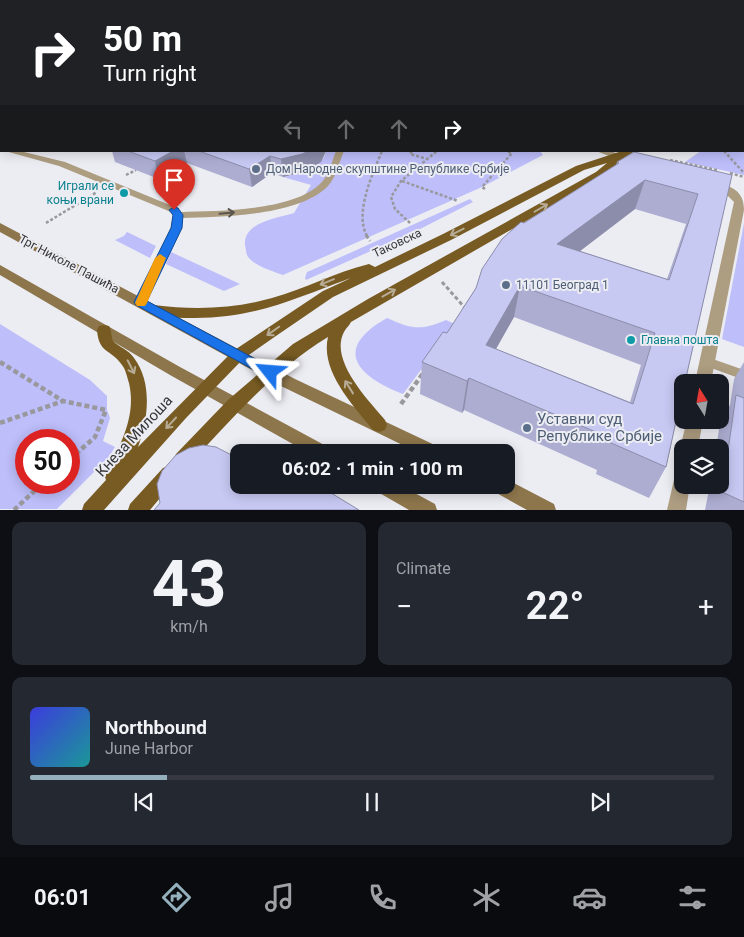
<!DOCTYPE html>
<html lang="en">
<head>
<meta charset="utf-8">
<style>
  :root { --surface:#171b24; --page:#242831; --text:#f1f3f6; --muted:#9ea1a6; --line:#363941; --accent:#94b0bd }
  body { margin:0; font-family:Roboto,sans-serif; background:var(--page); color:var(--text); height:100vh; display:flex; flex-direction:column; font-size:19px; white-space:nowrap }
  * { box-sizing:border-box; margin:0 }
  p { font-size:16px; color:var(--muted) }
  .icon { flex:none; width:28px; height:28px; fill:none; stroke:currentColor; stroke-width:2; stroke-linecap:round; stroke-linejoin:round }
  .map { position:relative; height:510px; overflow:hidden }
  .sheet { display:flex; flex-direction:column; gap:12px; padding:12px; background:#0d0f14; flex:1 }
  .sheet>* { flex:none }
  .hud { position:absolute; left:0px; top:0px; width:745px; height:152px; box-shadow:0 2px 12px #0003; background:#202124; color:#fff; overflow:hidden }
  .needle { width:32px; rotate:349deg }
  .fabs { position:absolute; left:674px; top:374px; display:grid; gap:10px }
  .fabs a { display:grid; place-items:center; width:55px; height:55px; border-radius:10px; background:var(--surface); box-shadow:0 2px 12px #0003; font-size:25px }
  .speed { position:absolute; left:15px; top:429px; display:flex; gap:10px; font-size:25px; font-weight:700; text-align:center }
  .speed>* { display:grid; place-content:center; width:65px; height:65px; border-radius:50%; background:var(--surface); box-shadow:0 2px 12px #0003; line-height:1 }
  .speed .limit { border:8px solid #d22; background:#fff; color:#111 }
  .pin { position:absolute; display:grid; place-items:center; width:42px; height:42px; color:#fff; margin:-51px -21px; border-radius:50% 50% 50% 0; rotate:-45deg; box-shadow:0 0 5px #0007 }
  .pin .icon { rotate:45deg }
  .me { position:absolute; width:55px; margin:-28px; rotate:298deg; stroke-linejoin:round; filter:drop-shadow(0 0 4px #0008) }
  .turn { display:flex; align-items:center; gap:18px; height:105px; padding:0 20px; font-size:22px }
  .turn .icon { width:65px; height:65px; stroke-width:2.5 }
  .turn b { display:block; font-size:35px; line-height:42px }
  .lanes { display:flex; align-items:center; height:48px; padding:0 20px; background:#0003; justify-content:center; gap:25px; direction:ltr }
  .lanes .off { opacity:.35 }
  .big { font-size:38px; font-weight:700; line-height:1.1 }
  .sheet .tile { flex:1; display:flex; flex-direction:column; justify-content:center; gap:8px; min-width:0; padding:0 18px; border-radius:10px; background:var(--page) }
  .sheet .dial { align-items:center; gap:0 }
  .dial b { font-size:65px; line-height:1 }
  .song { display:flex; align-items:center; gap:15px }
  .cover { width:60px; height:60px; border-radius:8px; background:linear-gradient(135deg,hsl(240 70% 55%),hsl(180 70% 35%)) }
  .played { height:5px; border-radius:2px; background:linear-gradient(90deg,var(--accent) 20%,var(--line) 20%) }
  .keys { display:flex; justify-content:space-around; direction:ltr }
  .heat { display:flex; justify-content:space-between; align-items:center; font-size:28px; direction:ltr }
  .sheet .tiles { flex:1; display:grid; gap:12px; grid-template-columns:1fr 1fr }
  .tile:last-child { grid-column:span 2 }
  .trip { position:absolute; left:230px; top:444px; width:285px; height:50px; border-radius:10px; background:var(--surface); box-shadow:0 2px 12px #0003; font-weight:700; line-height:50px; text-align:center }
  .menu { display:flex; height:80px; justify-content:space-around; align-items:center; background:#090b0e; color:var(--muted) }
  .menu .icon { width:35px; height:35px }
  .menu .on { color:var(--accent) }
  .menu b { font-size:22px; color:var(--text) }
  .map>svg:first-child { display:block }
  .green { fill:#bdbefa; fill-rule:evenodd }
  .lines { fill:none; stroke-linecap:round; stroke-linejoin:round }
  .path-far2 { stroke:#98989d; stroke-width:2.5; stroke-dasharray:3 2; stroke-linecap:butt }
  .path-far1 { stroke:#98989d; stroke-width:3; stroke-dasharray:4 2.5; stroke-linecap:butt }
  .path { stroke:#98989d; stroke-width:4.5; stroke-dasharray:5 3; stroke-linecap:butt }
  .service { fill:#ad9d81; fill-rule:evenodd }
  .minor { fill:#ad9d81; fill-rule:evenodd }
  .secondary { fill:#8e764c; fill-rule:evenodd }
  .primary { fill:#775b22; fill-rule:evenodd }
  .wall { fill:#acadd1; fill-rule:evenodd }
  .shaded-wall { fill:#8c8daa }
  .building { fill:#c8c9f3; stroke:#8c8daa; fill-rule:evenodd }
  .oneway { stroke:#b7ab95 }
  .oneway2 { stroke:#5a554f }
  .route { fill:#1a73e8; stroke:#114b97 }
  .slow { fill:#f59e0b }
  .service-dot { fill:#5c6f8a; stroke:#ececf3; stroke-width:2 }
  .culture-dot { fill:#0f9aa8; stroke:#ececf3; stroke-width:2 }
  .labels { text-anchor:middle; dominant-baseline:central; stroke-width:4; stroke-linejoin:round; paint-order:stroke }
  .service-label { font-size:12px; fill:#4e5e75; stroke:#ececf3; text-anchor:start }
  .culture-label { font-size:12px; fill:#0d838f; stroke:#ececf3; text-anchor:end }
  .street-label { font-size:12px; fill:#363639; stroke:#ececf3 }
  .near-service-label { font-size:15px; fill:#4e5e75; stroke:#ececf3; text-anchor:start }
  .near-street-label { font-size:15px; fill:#363639; stroke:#ececf3 }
</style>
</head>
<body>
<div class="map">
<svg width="744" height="510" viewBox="0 0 744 510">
  <rect width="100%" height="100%" fill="#ececf3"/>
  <g class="green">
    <path d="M326,151h214l3,4 -61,32 -199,88c-10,-4 -28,-9 -35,-18 -2,-3 -2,-8 -3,-12 -2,-23 33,-27 49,-32l17,-28 -28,-8c15,-3 40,-8 43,-26z"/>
    <polygon points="701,151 744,152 744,175 685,162"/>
    <polygon points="470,199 473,202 420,229 306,280 305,278 307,272 312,270"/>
    <polygon points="744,223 744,347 722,339"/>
    <polygon points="127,232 156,246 150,258 115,240 124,236"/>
    <polygon points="171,252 240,284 224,291 166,264"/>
    <path d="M387,318c24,11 34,13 59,2l9,4 -52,70c-46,-18 -71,-45 -16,-76z"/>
    <path d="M0,324l90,56 17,16v14l3,8 -7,23 12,6 -7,11 -51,51h-57zM26,440h43v42h-43z"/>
  </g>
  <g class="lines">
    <g class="path-far2">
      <polyline points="412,151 410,154 427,159"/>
      <polyline points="724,151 744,173"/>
      <polyline points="670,160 717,170"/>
      <polyline points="730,173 744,177"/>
      <polyline points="126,175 136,170"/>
      <polyline points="402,181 458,201"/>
      <polyline points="485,189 482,187 512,153 506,151"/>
      <polyline points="46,223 97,192"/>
      <polyline points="410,223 395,209 391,197 401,181 437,151"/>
      <path d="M367,236c-13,-23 6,-63 15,-85"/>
    </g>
    <g class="path-far1">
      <polyline points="366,235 370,241"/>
      <polyline points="442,282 466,309"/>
    </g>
    <g class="path">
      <polyline points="0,362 63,401 106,410 95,437 69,460"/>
      <polyline points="401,404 424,372"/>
      <polyline points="0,423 63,401"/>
      <polyline points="14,510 44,482"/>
    </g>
    <g class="service">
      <rect x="0" y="147" width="1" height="4"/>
      <path d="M5,151h15l45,11 112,46 4,4c38,-1 113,-1 140,-29 8,-8 11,-22 15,-32h8c-5,12 -8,26 -16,35 -29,30 -107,31 -146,32l-1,9 -36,75 -1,3h-8l-1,-3 36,-75 2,-12 -2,-3 -112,-46z"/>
      <polygon points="707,357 744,370 744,380 703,365 701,362 703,359"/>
      <polygon points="720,409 744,418 744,430 718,420 720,420"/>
    </g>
    <g class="minor">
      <rect x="0" y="64" width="1" height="4"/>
      <polygon points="596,151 611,151 632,160 627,163"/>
      <path d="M713,182c18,4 31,8 31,28l-33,172h-16l39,-180 -9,-9 -16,-6 -1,-2z"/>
      <polygon points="687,420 703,420 698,448 682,448 682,453 680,448"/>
      <polygon points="682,469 682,485 690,485 686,510 667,510 676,471"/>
    </g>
    <g class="secondary">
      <polygon points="0,223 295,379 439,447 442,452 417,452 283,387 0,232"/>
      <polygon points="0,265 180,367 328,447 331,452 307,452 170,375 0,275"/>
      <polygon points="506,479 554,504 556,510 527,510 493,491 490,485 506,485"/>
      <polygon points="373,485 400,485 435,504 437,510 409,510 376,491"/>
    </g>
    <g class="primary">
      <path d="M622,151h13l-10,6 -21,19 -253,146c-2,4 -5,6 -7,10 -15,28 24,68 41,88l2,5 -2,5 -6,2 -6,-2c-20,-25 -53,-59 -45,-93 -54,33 -97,82 -140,129l-6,2 -6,-2 -3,-6 3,-6 52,-54 65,-56 75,-45 228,-127 11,-9 -23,7 -133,70 -118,57 -60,41 -30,21 -57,59 -82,92h-22l2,-6 22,-24 -1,-3c14,-31 32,-59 24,-94 -2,-6 -3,-13 -7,-18 -12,-17 -23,-11 -25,-35l2,-4 5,-1 5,1c3,5 2,11 4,15 6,6 16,9 21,17 19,25 14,62 4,89l95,-96 90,-60 28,-13c-55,20 -95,40 -156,40 -15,0 -31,0 -46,-5l-2,-3 2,-3 5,-2c40,5 79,4 118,-7 33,-9 63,-26 97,-34l6,3 68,-33 133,-68z"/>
      <polygon points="169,466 175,468 178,474 175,480 150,510 128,510 130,504 163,468"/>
    </g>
  </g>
  <g class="wall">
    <polygon points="112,151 326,151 321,162 313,167 303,172 283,177 272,173 252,187 187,163 159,179 115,162"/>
    <path d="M617,162l115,13 -66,292 -17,31 -53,-24 1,-4 -133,-60 -2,3 -42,-19 2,-32 25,-29 29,-45 48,-65 92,-58zM635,209l51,15 -19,55 -87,-28zM514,317l127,48 -11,37 -134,-53z"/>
    <polygon points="744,362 744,510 705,510 710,485 720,485 720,448 716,448 720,423 730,405 734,379"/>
  </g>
  <g class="shaded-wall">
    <rect x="0" y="38" width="1" height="22"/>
    <polygon points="173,151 184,151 187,163 159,179 155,161"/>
    <polygon points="309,151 326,151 321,162 313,167 303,172 283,177 281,159"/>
    <polygon points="270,156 272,173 252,187 249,169"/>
    <polygon points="645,180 635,209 550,274 557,244"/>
    <polygon points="520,286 514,317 480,377 486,345"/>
    <polygon points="469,378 464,410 462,413 467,381"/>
  </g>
  <g class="building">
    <polygon points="0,0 744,0 744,39 744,1 1,1 1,38 0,38"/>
    <polygon points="128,151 173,151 155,161"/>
    <polygon points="199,151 309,151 302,154 281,159 270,156 249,169"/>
    <path d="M634,152l98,23 -47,207h-3v12l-16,73 -57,-25 1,-4 -141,-60 -2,3 -45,-19 21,-30 4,1 29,-45 6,-19 20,-30 19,-17 3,1 95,-60 -2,-1zM645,180l53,14 -29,86 -112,-36zM520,286l135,47 -22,71 -147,-59z"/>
    <polygon points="736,395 744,398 744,502 722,492"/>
    <polygon points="203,445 216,447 239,459 239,485 318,485 359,510 154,510 160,503 157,484 162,471 176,455 189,448"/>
    <polygon points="255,448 263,452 251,452"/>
  </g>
  <defs><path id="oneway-shaft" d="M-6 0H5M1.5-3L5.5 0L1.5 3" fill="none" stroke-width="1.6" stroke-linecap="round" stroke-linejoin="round" transform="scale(1.25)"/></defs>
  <g class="oneway">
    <use href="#oneway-shaft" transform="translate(541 208) rotate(-30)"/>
    <use href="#oneway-shaft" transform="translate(457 232) rotate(153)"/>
    <use href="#oneway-shaft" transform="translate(327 282) rotate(158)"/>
    <use href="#oneway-shaft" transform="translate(389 293) rotate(-29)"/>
    <use href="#oneway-shaft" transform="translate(273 331) rotate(145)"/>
    <use href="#oneway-shaft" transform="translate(131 367) rotate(63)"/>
    <use href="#oneway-shaft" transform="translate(349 387) rotate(-122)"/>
    <use href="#oneway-shaft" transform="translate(171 423) rotate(133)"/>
  </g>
  <use class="oneway2" href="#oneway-shaft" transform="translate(227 213) rotate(-5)"/>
  <polygon class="route" points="174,207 178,208 183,215 182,228 147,301 274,369 277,372 274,376 270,378 265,376 136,305 134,302 171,228 173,215 169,210"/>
  <polygon class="slow" points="160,254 166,258 147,303 145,306 137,306 135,303 155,258"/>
  <g class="service-dot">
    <circle cx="256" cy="169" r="5"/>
    <circle cx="506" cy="285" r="5"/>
    <circle cx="527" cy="428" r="5"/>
  </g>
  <g class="culture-dot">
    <circle cx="124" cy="193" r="5"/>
    <circle cx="631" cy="340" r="5"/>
  </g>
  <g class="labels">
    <g class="service-label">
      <text x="266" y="169">Дом Народне скупштине Републике Србије</text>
      <text x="516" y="285">11101 Београд 1</text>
    </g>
    <g class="culture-label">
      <text x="114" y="186">Играли се<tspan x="114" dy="14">коњи врани</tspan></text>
      <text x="641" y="340" text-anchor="start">Главна пошта</text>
    </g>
    <g class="street-label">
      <text transform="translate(397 243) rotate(-25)">Таковска</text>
      <text transform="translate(69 264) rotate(28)">Трг Николе Пашића</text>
    </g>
    <g class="near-service-label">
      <text x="537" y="419">Уставни суд<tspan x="537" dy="17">Републике Србије</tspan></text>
    </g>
    <g class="near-street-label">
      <text transform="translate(134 436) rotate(-47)">Кнеза Милоша</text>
    </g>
  </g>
</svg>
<div class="fabs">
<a><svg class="needle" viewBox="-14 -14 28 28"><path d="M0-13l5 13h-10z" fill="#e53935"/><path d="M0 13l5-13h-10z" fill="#9ea1a6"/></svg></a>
<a><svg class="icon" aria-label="layers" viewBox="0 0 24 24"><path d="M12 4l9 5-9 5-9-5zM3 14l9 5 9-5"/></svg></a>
</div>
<div class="speed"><div class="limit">50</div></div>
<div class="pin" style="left:174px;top:210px;background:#d93025"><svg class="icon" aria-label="arrive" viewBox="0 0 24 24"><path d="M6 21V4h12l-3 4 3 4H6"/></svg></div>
<svg class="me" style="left:270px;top:372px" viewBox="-20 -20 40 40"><path d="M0-17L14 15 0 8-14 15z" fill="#1a73e8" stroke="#fff" stroke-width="4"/></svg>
<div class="trip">06:02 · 1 min · 100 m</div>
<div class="hud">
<div class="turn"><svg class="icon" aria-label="right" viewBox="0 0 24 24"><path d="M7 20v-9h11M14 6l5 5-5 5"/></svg><div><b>50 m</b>Turn right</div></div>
<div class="lanes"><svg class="icon off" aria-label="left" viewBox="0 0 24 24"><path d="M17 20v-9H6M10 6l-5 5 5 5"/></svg><svg class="icon off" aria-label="ahead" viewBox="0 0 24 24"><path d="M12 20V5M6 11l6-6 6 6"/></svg><svg class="icon off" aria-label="ahead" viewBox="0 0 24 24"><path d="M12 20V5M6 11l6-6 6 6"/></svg><svg class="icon" aria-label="right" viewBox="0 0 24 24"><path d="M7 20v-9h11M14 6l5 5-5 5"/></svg></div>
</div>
</div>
<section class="sheet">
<div class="tiles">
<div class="tile dial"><b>43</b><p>km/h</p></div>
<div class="tile"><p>Climate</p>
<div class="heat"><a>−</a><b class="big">22°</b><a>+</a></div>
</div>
<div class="tile">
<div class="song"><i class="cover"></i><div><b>Northbound</b><p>June Harbor</p></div></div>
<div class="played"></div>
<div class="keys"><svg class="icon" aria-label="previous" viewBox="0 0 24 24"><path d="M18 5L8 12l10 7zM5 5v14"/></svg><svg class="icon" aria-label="pause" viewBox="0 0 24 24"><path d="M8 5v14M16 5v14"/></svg><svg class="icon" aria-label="next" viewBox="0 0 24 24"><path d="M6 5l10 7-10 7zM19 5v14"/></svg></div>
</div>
</div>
</section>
<nav class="menu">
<b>06:01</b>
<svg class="icon on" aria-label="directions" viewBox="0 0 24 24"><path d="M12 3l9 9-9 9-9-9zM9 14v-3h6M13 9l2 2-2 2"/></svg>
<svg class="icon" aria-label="music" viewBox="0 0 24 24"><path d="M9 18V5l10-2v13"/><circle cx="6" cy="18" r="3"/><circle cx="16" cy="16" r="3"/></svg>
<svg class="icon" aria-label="phone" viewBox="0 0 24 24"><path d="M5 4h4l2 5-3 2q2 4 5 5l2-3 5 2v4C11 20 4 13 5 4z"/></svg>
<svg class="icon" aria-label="climate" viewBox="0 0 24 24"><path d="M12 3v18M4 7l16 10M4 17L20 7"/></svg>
<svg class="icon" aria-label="car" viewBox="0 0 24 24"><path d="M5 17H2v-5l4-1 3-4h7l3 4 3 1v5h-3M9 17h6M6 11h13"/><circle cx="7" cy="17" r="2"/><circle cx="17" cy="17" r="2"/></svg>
<svg class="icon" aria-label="filters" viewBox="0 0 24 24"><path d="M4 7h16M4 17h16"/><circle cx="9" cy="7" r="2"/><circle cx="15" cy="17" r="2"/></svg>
</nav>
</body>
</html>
